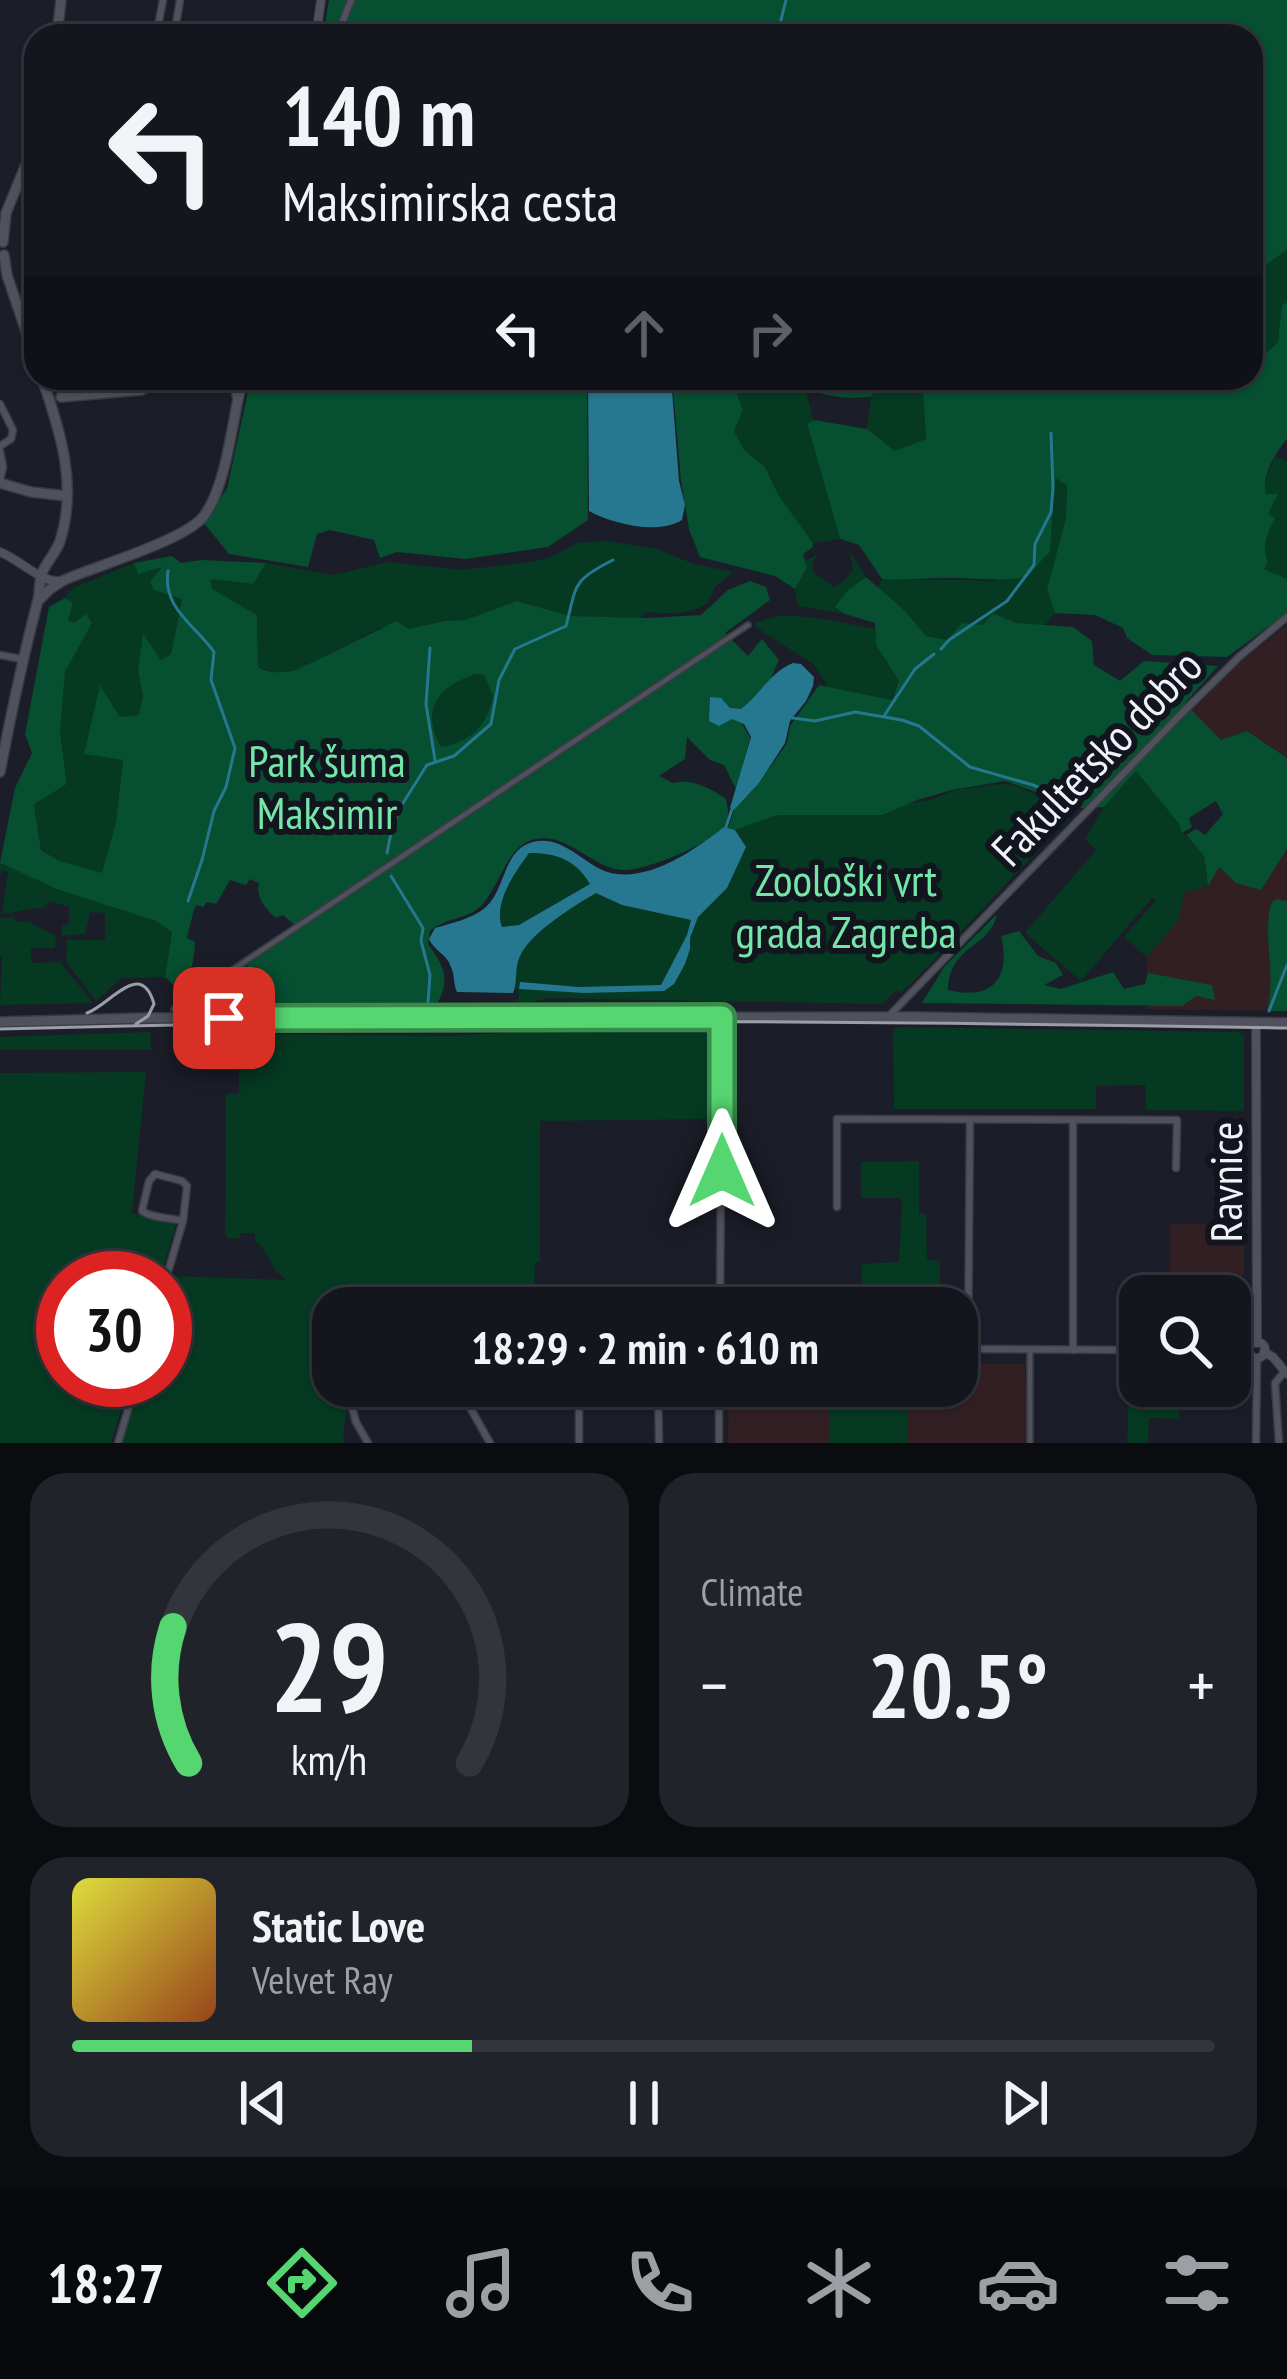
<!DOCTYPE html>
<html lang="en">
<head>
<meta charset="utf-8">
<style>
  :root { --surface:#14161e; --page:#21232b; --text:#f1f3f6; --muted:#9d9fa4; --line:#33353c; --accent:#56d671 }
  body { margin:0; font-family:"PT Sans Narrow",sans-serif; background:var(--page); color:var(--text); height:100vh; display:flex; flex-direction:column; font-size:45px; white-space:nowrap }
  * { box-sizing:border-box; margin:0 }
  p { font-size:39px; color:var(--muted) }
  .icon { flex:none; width:66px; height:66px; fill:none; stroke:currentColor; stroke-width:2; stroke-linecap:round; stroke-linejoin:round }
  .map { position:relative; height:1443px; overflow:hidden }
  .panel { display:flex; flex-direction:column; gap:30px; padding:30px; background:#0b0c10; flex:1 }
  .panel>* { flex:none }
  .guide { position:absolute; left:24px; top:24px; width:1239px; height:366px; border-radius:36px; box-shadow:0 3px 9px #0004,0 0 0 3px var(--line); background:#14161e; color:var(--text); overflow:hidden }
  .controls { position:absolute; left:1119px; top:1275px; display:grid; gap:24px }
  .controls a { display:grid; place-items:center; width:132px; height:132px; border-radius:24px; background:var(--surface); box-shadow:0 3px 9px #0004,0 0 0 3px var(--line); font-size:60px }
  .speed { position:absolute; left:36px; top:1251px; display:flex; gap:24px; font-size:60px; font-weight:700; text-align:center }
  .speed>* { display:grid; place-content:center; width:156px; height:156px; border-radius:50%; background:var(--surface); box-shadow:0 3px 9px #0004,0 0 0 3px var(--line); line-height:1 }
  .speed .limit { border:18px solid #d22; background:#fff; color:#111 }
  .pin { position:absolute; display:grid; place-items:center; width:102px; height:102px; color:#fff; margin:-51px; border-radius:24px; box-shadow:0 6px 18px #0006 }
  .me { position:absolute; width:132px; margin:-66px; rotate:0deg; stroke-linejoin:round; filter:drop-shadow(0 0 9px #0008) }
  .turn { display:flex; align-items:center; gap:42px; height:252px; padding:0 60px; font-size:54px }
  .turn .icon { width:156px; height:156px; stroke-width:2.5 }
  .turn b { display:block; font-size:84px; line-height:102px }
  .lanes { display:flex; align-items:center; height:114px; padding:0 60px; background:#0003; justify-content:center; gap:60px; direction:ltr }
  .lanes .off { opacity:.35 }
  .big { font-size:90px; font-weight:700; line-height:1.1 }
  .panel .card { flex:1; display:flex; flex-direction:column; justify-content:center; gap:18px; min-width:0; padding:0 42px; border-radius:36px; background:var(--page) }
  .panel .dial { align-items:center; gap:0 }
  .dial svg { height:312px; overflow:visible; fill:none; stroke:var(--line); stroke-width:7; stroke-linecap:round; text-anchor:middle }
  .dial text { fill:var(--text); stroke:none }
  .song { display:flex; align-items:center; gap:36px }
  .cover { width:144px; height:144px; border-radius:18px; background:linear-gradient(135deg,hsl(60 70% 55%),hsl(20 70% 35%)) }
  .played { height:12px; border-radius:6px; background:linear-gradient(90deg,var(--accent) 35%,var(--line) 35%) }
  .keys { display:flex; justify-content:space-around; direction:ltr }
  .heat { display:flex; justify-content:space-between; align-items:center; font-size:66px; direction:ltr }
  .panel .tiles { flex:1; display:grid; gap:30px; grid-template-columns:1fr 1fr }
  .card:last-child { grid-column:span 2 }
  .trip { position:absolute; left:312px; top:1287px; width:666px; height:120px; border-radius:36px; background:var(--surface); box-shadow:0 3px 9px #0004,0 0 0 3px var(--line); font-weight:700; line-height:120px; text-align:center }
  .menu { display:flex; height:192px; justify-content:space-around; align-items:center; background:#08090c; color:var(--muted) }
  .menu .icon { width:84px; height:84px }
  .menu .active { color:var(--accent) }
  .menu b { font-size:54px; color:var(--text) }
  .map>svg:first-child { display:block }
  .education { fill:#321f23 }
  .green { fill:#053922 }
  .forest { fill:#064f31; fill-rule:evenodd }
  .water { fill:#25788f; fill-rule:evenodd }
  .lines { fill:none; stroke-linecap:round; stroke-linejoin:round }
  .stream { stroke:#25788f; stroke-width:3 }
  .pedestrian-casing { stroke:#393b43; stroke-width:8 }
  .minor-casing { stroke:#393b43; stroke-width:9 }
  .tertiary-casing { stroke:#393b43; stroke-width:10 }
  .secondary-casing { stroke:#393b43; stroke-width:12 }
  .pedestrian { stroke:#4f525d; stroke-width:4.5 }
  .minor { stroke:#4f525d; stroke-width:6 }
  .tertiary { stroke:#4f525d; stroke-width:8 }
  .secondary { stroke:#4f525d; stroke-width:9 }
  .tram { stroke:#9b9ea6; stroke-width:3 }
  .route-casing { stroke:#388b49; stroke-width:30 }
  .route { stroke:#56d671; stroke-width:21 }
  .labels { text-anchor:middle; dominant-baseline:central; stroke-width:12; stroke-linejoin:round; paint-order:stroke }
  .street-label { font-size:45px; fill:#eff2f9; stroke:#12151e }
  .park-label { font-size:45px; fill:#74e6aa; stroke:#12151e }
</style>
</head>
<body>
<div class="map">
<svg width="1287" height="1443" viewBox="0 0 1287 1443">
  <rect width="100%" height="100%" fill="#1b1e28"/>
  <g class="education">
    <polygon points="1287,625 1287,758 1247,731 1222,740 1191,710 1238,663"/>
    <polygon points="1287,849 1287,1011 1146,1009 1147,957 1179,919 1183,893 1219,867 1236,883 1261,889"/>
    <polygon points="1170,1224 1244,1225 1244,1275 1170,1275"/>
    <polygon points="957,1363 1025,1364 1026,1443 907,1443 907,1386 957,1386"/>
    <polygon points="729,1386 830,1386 830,1443 728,1443"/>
  </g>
  <g class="green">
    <polygon points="1287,250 1287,302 1282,305 1278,342 1251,368 1251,275"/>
    <polygon points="731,378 783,378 806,390 813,420 807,425 840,539 813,543 779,496 765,467 744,450 733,431 743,410"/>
    <polygon points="882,381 923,391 926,439 895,451 867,429 871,397"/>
    <polygon points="1275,457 1287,461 1287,579 1264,569 1268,515 1276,494 1265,494 1263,486"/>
    <path d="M1054,477l13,7 -1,34 -19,71 8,24 -11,13 -28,-3 -23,-10 -11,12 -20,-2 -15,17 -22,-4 -21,-26 -26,-22 4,-9c38,2 75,-1 113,3l56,-61z"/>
    <path d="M607,541l50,8 37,15 39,8 -19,16 -6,15c-20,12 -38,11 -61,9l-7,6 -70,-2 -53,-15 -52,19 -20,1 -37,8 -28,-1 -84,42 -16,3 -22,-6 -1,-52 -45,-25 -1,-12 41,6 14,-21 67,12 55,-13 73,8 71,-8 19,-5 27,-14z"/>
    <polygon points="850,552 866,577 848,590 836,608 845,614 798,606 795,589 807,569 805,561 817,555 812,564 814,573 834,587 845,580 853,569"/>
    <polygon points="134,563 138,573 163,567 182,599 171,654 161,661 144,636 138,671 143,696 139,715 120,717 101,687 85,754 123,760 116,822 102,874 60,861 41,849 34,803 67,784 60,732 65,672 92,623 74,624 68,619 73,603 65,598 73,588"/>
    <polygon points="783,615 824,619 875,629 876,645 899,681 891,700 828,687 814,665 756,627 755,623"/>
    <path d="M476,674l8,1 9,21c-6,30 -22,46 -52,51 -20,-39 -3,-61 35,-73z"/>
    <polygon points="1136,771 1179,824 1183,833 1204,856 1208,886 1184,893 1179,919 1147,957 1124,937 1156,900 1152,898 1081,981 1025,933 1096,850 1085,839 1104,807"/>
    <path d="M1000,784l14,1 60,28 -164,172 -9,8 -4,-3 -15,14 -334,-6 -29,7 -1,-14 -4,-3c-5,-15 -24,-57 -24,-70 0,-8 6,-19 9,-27 9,-26 20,-57 53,-48 27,7 47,34 75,33 28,0 76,-31 97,-49l11,3 40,-21 123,-4 33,-5 23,-10z"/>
    <path d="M0,863l59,27 97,31 16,11 -7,45 -43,1 -26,23 -30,-40 1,-21h38v-27l-15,-1 -5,22 -24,2 1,-10 7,-3v-16l-19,-6 -7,7c-15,-1 -26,6 -41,5l6,-41 -5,-2 -3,5z"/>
    <polygon points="14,917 15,921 29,922 56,936 55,948 31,948 31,963 60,962 93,1003 0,1005 2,957 0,956 0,918"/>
    <polygon points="895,1027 1239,1032 1244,1036 1244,1111 1146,1110 1145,1085 1096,1086 1096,1109 894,1109 893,1033"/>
    <polygon points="716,1029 717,1119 540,1121 540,1261 535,1262 534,1304 430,1306 427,1291 412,1296 415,1308 333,1308 333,1386 352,1386 347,1402 343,1443 122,1443 140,1380 165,1380 165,1294 170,1276 286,1280 277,1272 259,1243 255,1243 255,1233 241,1233 240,1239 227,1238 225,1233 226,1094 239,1093 239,1034 449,1036 540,1031"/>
    <polygon points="150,1032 151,1050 0,1050 0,1037"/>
    <polygon points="146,1072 132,1213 176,1224 160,1278 63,1278 63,1380 130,1380 111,1443 0,1443 0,1073"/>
    <polygon points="919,1161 919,1214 926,1214 927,1260 940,1261 940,1292 915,1292 914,1288 873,1288 871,1293 861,1290 862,1264 899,1262 902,1202 900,1198 861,1198 861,1162"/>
    <rect x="830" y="1386" width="77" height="57"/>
    <polygon points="1129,1393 1178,1395 1179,1419 1149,1418 1148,1443 1127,1443"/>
  </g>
  <g class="forest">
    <polygon points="329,0 1287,0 1287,250 1251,275 1251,36 323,36"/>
    <path d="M1287,302v137c-12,14 -26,38 -21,55h12l-10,20 7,4c-7,13 -14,29 -7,44l-4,7 23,10v34l-60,44 -75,-2 -25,-17 -4,-10 -28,-13 -40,-2 -8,-24 19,-71 1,-33 -12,-7 -5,73 -23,26c-24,4 -44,2 -68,1 -25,-1 -51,3 -77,1l-23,-34 -19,-6 -33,-115 7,-4 53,9 28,22 31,-12 -3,-47 -14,1 -5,-8 -22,-4 -11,16c-35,3 -57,-3 -88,-19h468v-10l27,-26 4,-37z"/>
    <polygon points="251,378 587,378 588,520 548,547 466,559 397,552 380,558 374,540 330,530 317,534 308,567 229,554 203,522 227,489"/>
    <polygon points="672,378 731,378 743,410 734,431 744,450 765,467 779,496 813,543 813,547 803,554 807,568 795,589 775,576 700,557 689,529 681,481"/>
    <path d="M172,556l9,7 20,-3 65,3 -13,21 -42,-5 1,10 45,26 1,52c14,7 24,6 38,3l101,-49 11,8 37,-8 20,-1 52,-19 53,15 77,2 54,-3 27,-25 22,-9 16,6 4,13 -45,33 23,23 14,-17 17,21 -9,20 -32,36 12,22 -14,51 -12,-24 -14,-5 -23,-23 -2,22 -26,17 14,7c19,-5 36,5 52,15 3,8 5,18 0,27 -11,18 -80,46 -101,45 -33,-1 -60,-43 -95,-29 -22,8 -31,48 -49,66 -13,12 -35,11 -50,24l-2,13c17,24 23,35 8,62l-240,1 -2,-5 21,-13 42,-1 -2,-7 7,-4 -6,-11 -7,3 -3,-6 51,-36 -14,-12 -7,3c-10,-8 -21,-22 -17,-35l-9,-4 -4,6 -16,-5 -14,24 -9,-2 -4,5 -6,-2 -3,4 -7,29 8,4c-1,17 -4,36 -13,51l-17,-16 7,-45 -16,-11 -97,-31 -59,-27 15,-75 17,-35 -7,-19 24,-127 16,-9 8,5 -5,17 6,3 12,-9 6,9 -27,49 -5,60 7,52 -33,20 7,46 19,11 42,12 14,-51 7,-62 -39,-6 16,-69 20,32 19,-2 4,-19 -5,-25 5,-37 18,26 10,-6 11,-55 -28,-9 -4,-8 12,-15 -24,7 -4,-11zM476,674l8,1 9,21c-6,30 -22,46 -52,51 -21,-39 -2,-61 35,-73z"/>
    <polygon points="866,577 904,610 926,636 947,640 962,623 982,625 993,613 1016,623 1073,627 1092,641 1094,665 1120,681 1144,661 1218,666 1185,703 1221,740 1247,731 1287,758 1287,849 1261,890 1236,883 1219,867 1208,886 1204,856 1186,835 1196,829 1205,835 1223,814 1216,801 1189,818 1192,827 1182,833 1179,824 1136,771 1104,807 1081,808 1005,781 952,790 917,800 882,815 777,815 735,830 728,828 734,810 759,783 787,743 790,726 819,685 892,700 899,681 876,645 875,623 845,614 835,607 848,590"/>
    <path d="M1277,899l10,2v110h-20c10,-37 -5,-72 4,-108z"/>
    <path d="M997,914c-6,34 -48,30 -49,76 44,11 63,-11 53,-54l18,-5 19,25 18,7 7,12 -19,10 17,4 52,-17 11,17 21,-5 3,-11 64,12 3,15 -19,-4 -14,10 -260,-3 22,-36z"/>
  </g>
  <g class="water">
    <path d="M588,378h80l4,12 7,91 6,24 -3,15c-24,15 -69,4 -93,-9z"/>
    <path d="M793,663l8,1 13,13 -1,9 -7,15 -16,20 -5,22 -26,40 -25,27 -4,-2 21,-71 -7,-13 -12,-5 -13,7 -10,-5 1,-24 11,1 9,10 11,1c19,-14 29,-37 52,-46z"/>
    <path d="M724,827l11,3 11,17 -19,41 -29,29 -8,21v11l-5,15 -11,20 -10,7 -80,2 -65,-4 1,-7 59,5 82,-2 26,-50 4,-15 -69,-15 -26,-12c-21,12 -66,40 -76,63 -6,12 -2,26 -7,37l-56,-1c-4,-9 -2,-16 -6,-25 -4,-13 -17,-16 -22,-28l6,-11c17,-5 37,-9 51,-21 20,-18 17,-58 47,-65 26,-7 46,16 67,27 39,20 94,-18 124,-42zM529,853c28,0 47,7 61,31l-71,41 -17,2c-9,-24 13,-55 27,-74z"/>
  </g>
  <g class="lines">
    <g class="stream">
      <polyline points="777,36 786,0"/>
      <path d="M168,571c-6,37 28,55 46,81l-3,28 24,68 -9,39 -12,24 -12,49 -14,41"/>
      <polyline points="430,648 426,704 435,760"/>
      <polyline points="941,649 949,640 1007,601 1034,565 1035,544 1051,512 1053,488 1051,433"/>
      <polyline points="884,716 915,669 934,654"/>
      <polyline points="793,718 815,721 855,712 902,720 919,726 970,767 1033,785 1078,804"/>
      <polyline points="726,827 732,809"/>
      <path d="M387,853l6,-30 10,-20 24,-38 27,-9 37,-32 8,-44 16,-31 51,-23c11,-41 5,-45 47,-66"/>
      <polyline points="391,876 423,928 421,941 430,975 428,1003"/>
      <polyline points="1269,1011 1287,965"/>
    </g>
    <defs>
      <g id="pedestrian">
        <polyline points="174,1009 748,625"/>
        <polyline points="1030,1443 1030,1349"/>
      </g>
      <g id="minor">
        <polyline points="156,36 163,0"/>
        <polyline points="174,36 180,0"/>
        <polyline points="337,36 351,0"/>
        <polyline points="0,404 13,430 11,439 0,446"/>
        <polyline points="0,451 3,467 0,480"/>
        <polyline points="0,655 21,659"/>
        <polyline points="890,1015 1180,715 1239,657 1287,617"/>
        <polyline points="837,1207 837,1119 1177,1120 1176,1168"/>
        <path d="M165,1282l18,-61 4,-35 -5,-5 -27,-7 -6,7 -7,30c11,8 28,6 41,10"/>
        <polyline points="420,1293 422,1308"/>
        <polyline points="658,1308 658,1307"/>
        <polyline points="720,1308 722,1017"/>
        <polyline points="957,1349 1140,1350"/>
        <polyline points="968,1349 970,1120"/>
        <polyline points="1073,1350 1073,1120"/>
        <polyline points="1230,1350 1249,1351"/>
        <polyline points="458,1386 490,1443"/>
        <polyline points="579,1386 579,1443"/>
        <polyline points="658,1386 659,1443"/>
        <polyline points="118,1443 137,1380"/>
        <polyline points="368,1443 356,1422 352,1407 356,1402 382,1386"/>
        <polyline points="719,1443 719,1386"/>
        <polyline points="1256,1443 1257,1358"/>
        <polyline points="1279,1443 1275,1383 1285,1371"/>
      </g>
      <g id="tertiary">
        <polyline points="316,36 321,0"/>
        <polyline points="238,402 244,378"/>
        <path d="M0,552c21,8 40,31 62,29"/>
        <polyline points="1256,1022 1257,1343"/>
        <circle cx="1257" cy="1350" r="8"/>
        <polyline points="1264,1352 1273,1357 1287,1374"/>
      </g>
      <g id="secondary">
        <polyline points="57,36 61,0"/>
        <polyline points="3,242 6,213 36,140"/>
        <polyline points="4,255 7,275 36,361"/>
        <polyline points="61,397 141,390 169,378"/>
        <polyline points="0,483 31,492 67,496"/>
        <path d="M39,600l11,-11 14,-9c32,-14 119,-39 139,-63 21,-26 28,-84 35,-118l-3,-13 -13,-8"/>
        <path d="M0,772c11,-58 23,-115 38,-172 2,-8 1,-19 4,-27 5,-12 14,-20 18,-32 18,-56 0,-110 -18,-163"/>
        <polyline points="0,1022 146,1018 917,1017 1287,1023"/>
      </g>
    </defs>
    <use href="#pedestrian" class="pedestrian-casing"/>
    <use href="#minor" class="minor-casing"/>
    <use href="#tertiary" class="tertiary-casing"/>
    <use href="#secondary" class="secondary-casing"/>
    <use href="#pedestrian" class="pedestrian"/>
    <use href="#minor" class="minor"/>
    <use href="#tertiary" class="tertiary"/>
    <use href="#secondary" class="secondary"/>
    <g class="tram">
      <path d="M87,1013c23,-8 54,-55 67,-9l-6,12 -12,8"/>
      <path d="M0,1029c429,-12 858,-8 1287,-1"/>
    </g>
  </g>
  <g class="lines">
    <defs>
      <polyline id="route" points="224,1018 722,1017 722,1171"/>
    </defs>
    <use href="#route" class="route-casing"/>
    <use href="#route" class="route"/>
  </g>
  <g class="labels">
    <g class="street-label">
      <text transform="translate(1096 757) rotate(-46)">Fakultetsko dobro</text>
      <text transform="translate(1225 1182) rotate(-90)">Ravnice</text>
    </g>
    <g class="park-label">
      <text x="327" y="760">Park šuma<tspan x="327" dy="52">Maksimir</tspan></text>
      <text x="846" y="879">Zoološki vrt<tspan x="846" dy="52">grada Zagreba</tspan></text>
    </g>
  </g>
</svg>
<div class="controls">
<a><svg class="icon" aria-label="search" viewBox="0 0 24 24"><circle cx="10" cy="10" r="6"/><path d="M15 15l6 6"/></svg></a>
</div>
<div class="speed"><div class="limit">30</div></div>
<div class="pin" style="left:224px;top:1018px;background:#d93025"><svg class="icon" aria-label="arrive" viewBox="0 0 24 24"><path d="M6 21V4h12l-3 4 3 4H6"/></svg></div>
<svg class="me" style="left:722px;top:1171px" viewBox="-20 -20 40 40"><path d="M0-17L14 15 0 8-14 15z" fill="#56d671" stroke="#fff" stroke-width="4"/></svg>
<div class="trip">18:29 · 2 min · 610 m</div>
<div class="guide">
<div class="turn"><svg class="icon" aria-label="left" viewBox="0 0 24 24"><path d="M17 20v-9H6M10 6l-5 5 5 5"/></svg><div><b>140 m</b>Maksimirska cesta</div></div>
<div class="lanes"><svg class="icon" aria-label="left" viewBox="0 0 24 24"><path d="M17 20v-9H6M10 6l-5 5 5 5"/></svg><svg class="icon off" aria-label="ahead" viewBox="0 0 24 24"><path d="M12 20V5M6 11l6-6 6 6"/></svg><svg class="icon off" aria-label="right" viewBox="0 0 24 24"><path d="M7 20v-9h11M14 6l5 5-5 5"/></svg></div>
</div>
</div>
<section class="panel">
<div class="tiles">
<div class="card dial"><svg viewBox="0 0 100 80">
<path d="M14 69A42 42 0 1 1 86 69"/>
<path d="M14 69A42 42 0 0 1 10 34" stroke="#56d671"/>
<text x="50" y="56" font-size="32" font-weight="700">29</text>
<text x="50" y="72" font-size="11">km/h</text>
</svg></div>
<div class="card"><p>Climate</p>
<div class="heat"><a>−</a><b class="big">20.5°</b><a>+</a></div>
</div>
<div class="card">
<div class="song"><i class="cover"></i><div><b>Static Love</b><p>Velvet Ray</p></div></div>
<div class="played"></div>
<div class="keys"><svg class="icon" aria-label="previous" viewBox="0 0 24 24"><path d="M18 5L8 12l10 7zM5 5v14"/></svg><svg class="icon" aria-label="pause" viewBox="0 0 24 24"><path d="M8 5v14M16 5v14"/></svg><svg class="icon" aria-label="next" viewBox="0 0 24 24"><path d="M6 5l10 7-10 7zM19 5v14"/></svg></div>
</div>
</div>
</section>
<nav class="menu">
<b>18:27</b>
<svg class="icon active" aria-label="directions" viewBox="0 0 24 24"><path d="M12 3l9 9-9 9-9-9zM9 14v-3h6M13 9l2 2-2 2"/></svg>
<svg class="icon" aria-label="music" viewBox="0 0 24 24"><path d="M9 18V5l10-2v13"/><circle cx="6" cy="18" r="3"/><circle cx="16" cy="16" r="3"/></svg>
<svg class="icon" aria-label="phone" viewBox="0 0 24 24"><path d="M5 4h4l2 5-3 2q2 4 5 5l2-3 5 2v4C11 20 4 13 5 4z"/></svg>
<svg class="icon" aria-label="climate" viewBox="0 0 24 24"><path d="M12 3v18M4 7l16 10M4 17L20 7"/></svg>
<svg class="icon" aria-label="car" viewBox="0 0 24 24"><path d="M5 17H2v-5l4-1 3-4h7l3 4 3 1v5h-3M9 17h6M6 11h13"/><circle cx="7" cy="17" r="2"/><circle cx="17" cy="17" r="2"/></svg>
<svg class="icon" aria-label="filters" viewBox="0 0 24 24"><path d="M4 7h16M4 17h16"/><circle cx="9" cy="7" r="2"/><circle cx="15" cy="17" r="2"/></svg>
</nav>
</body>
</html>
